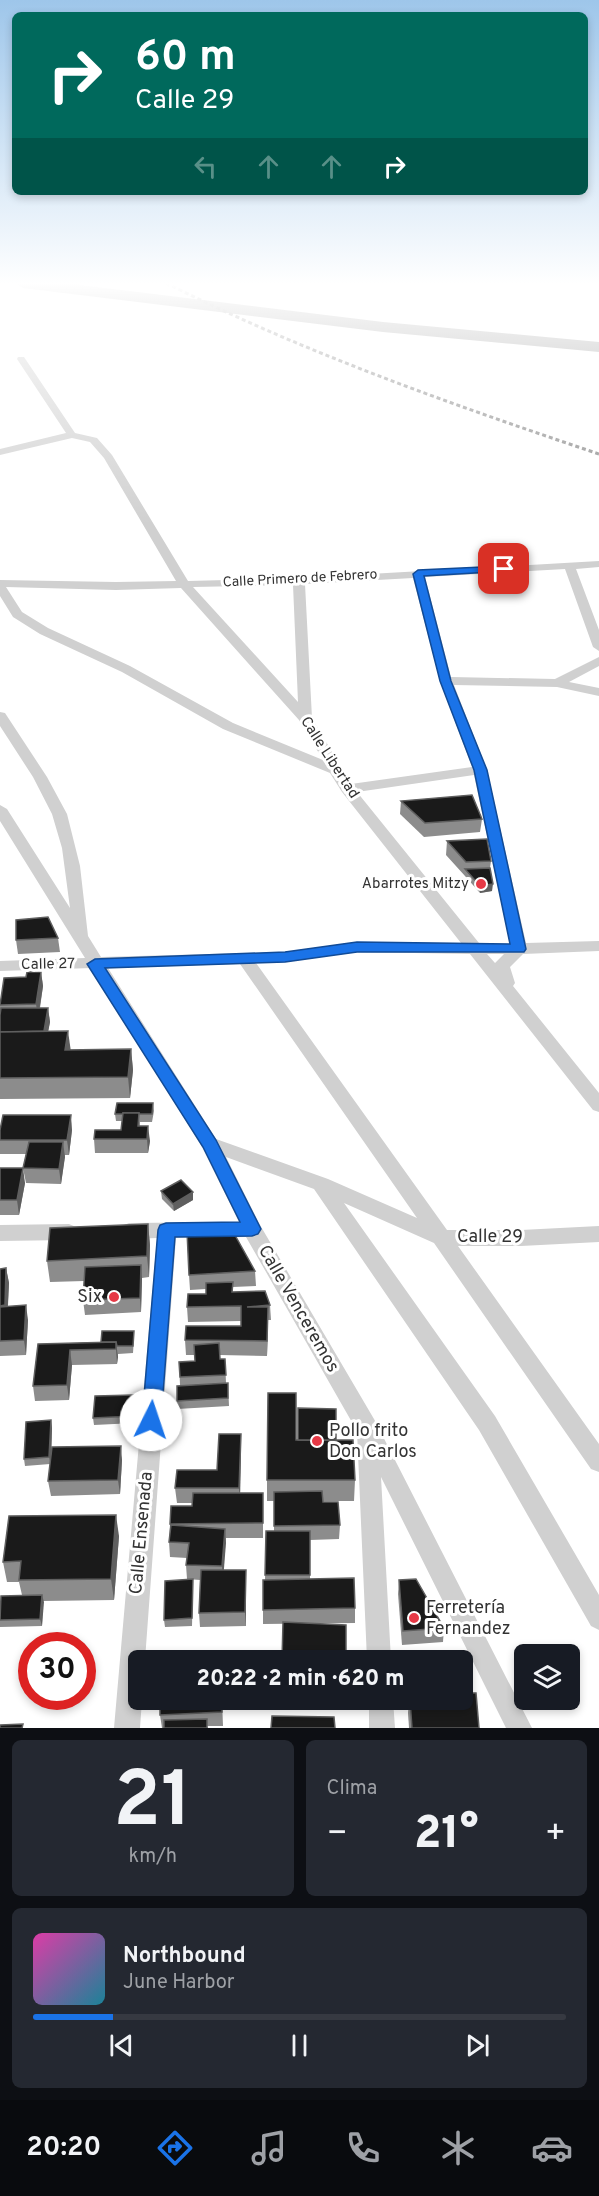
<!DOCTYPE html>
<html lang="es">
<head>
<meta charset="utf-8">
<style>
  :root { --surface:#171b24; --page:#242831; --text:#f1f3f6; --muted:#9ea1a6; --line:#363941; --accent:#1a73e8 }
  body { margin:0; font-family:Overpass,sans-serif; background:var(--page); color:var(--text); height:100vh; display:flex; flex-direction:column; font-size:22px; white-space:nowrap }
  * { box-sizing:border-box; margin:0 }
  p { font-size:20px; color:var(--muted) }
  .icon { flex:none; width:33px; height:33px; fill:none; stroke:currentColor; stroke-width:2; stroke-linecap:round; stroke-linejoin:round }
  .map { position:relative; height:1728px; overflow:hidden }
  .drawer { display:flex; flex-direction:column; gap:12px; padding:12px; background:#0d0f14; flex:1 }
  .drawer>* { flex:none }
  .hud { position:absolute; left:12px; top:12px; width:576px; height:183px; border-radius:9px; box-shadow:0 3px 9px #0003; background:#00695c; color:#fff; overflow:hidden }
  .controls { position:absolute; left:514px; top:1644px; display:grid; gap:12px }
  .controls a { display:grid; place-items:center; width:66px; height:66px; border-radius:9px; background:var(--surface); box-shadow:0 3px 9px #0003; font-size:30px }
  .speed { position:absolute; left:18px; top:1632px; display:flex; gap:12px; font-size:30px; font-weight:700; text-align:center }
  .speed>* { display:grid; place-content:center; width:78px; height:78px; border-radius:50%; background:var(--surface); box-shadow:0 3px 9px #0003; line-height:1 }
  .speed .limit { border:9px solid #d22; background:#fff; color:#111 }
  .pin { position:absolute; display:grid; place-items:center; width:51px; height:51px; color:#fff; margin:-26px; border-radius:12px; box-shadow:0 3px 9px #0006 }
  .me { position:absolute; width:66px; margin:-33px; rotate:4deg; stroke-linejoin:round; filter:drop-shadow(0 0 4px #0008) }
  .turn { display:flex; align-items:center; gap:21px; height:126px; padding:0 24px; font-size:27px }
  .turn .icon { width:78px; height:78px; stroke-width:2.5 }
  .turn b { display:block; font-size:42px; line-height:51px }
  .lanes { display:flex; align-items:center; height:57px; padding:0 24px; background:#0003; justify-content:center; gap:30px; direction:ltr }
  .lanes .off { opacity:.35 }
  .big { font-size:45px; font-weight:800; line-height:1.1 }
  .drawer .widget { flex:1; display:flex; flex-direction:column; justify-content:center; gap:9px; min-width:0; padding:0 21px; border-radius:9px; background:var(--page) }
  .drawer .dial { align-items:center; gap:0 }
  .dial b { font-size:78px; line-height:1 }
  .song { display:flex; align-items:center; gap:18px }
  .cover { width:72px; height:72px; border-radius:9px; background:linear-gradient(135deg,hsl(320 70% 55%),hsl(190 70% 35%)) }
  .played { height:6px; border-radius:3px; background:linear-gradient(90deg,var(--accent) 15%,var(--line) 15%) }
  .keys { display:flex; justify-content:space-around; direction:ltr }
  .heat { display:flex; justify-content:space-between; align-items:center; font-size:33px; direction:ltr }
  .drawer .tiles { flex:1; display:grid; gap:12px; grid-template-columns:1fr 1fr }
  .widget:last-child { grid-column:span 2 }
  .trip { position:absolute; left:128px; top:1650px; width:345px; height:60px; border-radius:9px; background:var(--surface); box-shadow:0 3px 9px #0003; font-weight:800; line-height:60px; text-align:center }
  .tab-bar { display:flex; height:96px; justify-content:space-around; align-items:center; background:#090b0e; color:var(--muted) }
  .tab-bar .icon { width:42px; height:42px }
  .tab-bar .current { color:var(--accent) }
  .tab-bar b { font-size:27px; color:var(--text) }
  .map>svg:first-child { display:block }
  .lines { fill:none; stroke-linecap:round; stroke-linejoin:round }
  .street { fill:#d0d0d0; fill-rule:evenodd }
  .highway { fill:#9a9a9a; fill-rule:evenodd }
  .rail { stroke:#888; stroke-width:3; stroke-dasharray:4 3; stroke-linecap:butt }
  .wall { fill:#8c8c8c }
  .shaded-wall { fill:#5f5f5f }
  .building { fill:#1a1a1a; stroke:#5f5f5f; stroke-width:1.5 }
  .route { fill:#1a73e8; stroke:#114b97; stroke-width:1.5 }
  .poi-dot { fill:#e63946; stroke:#fff; stroke-width:2 }
  .labels { text-anchor:middle; dominant-baseline:central; stroke-width:6; stroke-linejoin:round; paint-order:stroke }
  .far-street-label { font-size:14px; fill:#333; stroke:#fff }
  .street-label { font-size:15px; fill:#333; stroke:#fff }
  .poi-label { font-size:15px; fill:#333; stroke:#fff; text-anchor:end }
  .near-street-label { font-size:18px; fill:#333; stroke:#fff }
  .near-poi-label { font-size:18px; fill:#333; stroke:#fff; text-anchor:start }
</style>
</head>
<body>
<div class="map">
<svg width="599" height="1728" viewBox="0 0 599 1728">
  <rect width="100%" height="100%" fill="#fff"/>
  <g class="lines">
    <g class="street">
      <path d="M18,357h6l51,76 22,5 15,17 76,126 111,-3 300,-17v6l-23,2 23,61v21l-6,-4 -28,-78 -140,8 26,100 104,2 44,-22v9l-30,16 30,6v8l-42,-9 -103,-2 33,85 39,173 73,-2v10l-76,3 -13,13 5,16 -2,3 86,107v19l-6,-2 -123,-156 -113,-2 -72,10 -29,1 191,267h74l78,-4v16l-78,4h-63l141,198v28l-8,-3 -157,-226 -90,-40 151,213 104,179v35l-8,-4 -112,-196 -165,-241 -88,-32 34,68 114,194 158,309h-26l-125,-251 10,183h-24l-10,-229 -111,-194 -70,1 -31,422h-7v40h4l-2,28h-26l43,-490 -28,1 -7,-3 -3,-5 3,-5 7,-3 110,-1 -37,-75 -110,-179 -92,3v-10l85,-3 -85,-137v-16l7,4 63,99 -8,-60 -10,-34 -19,-37 -33,-51v-14l5,1 42,64 20,37 13,52 8,70 13,21 184,-5 72,-10 104,1 -119,-151 -12,-19 -107,-44 -101,-57 -82,-38 -27,-17 -13,-21v-16l116,2 60,-1 -72,-123 -14,-16 -18,-4 -72,17v-6l66,-16 -49,-74zM413,578l27,103 32,86 -121,17 -39,-66 -7,-134zM293,585l5,117 -105,-115zM6,587l110,3 65,-2 118,132 24,40 -90,-37 -103,-57 -82,-38 -26,-16zM474,775l36,169 -31,-1 -122,-151zM487,954h17l-9,9zM240,964l177,254 -89,-39 -112,-40 -108,-171z"/>
      <polygon points="69,1224 76,1227 79,1232 76,1237 69,1240 0,1241 0,1225"/>
      <polygon points="369,1700 393,1700 395,1728 369,1728"/>
    </g>
    <polygon class="highway" points="16,283 64,283 383,322 599,342 599,352 383,332 23,288"/>
    <path class="rail" d="M166,283c139,70 285,121 433,171"/>
  </g>
  <g class="wall">
    <polygon points="401,801 482,819 480,832 424,837 400,814"/>
    <polygon points="447,841 491,861 490,868 492,891 480,893 465,876 446,855"/>
    <polygon points="58,938 60,952 18,954 16,940"/>
    <polygon points="41,972 43,986 40,1008 48,1008 50,1022 48,1031 70,1050 131,1049 133,1070 130,1098 0,1099 0,1003 26,977"/>
    <polygon points="153,1103 154,1111 152,1122 140,1122 140,1126 150,1141 148,1153 95,1153 94,1139 121,1130 122,1121 116,1121 115,1114"/>
    <polygon points="0,1130 72,1130 69,1155 65,1155 61,1184 26,1183 23,1168 26,1154 0,1154"/>
    <polygon points="0,1168 25,1183 19,1215 0,1215"/>
    <polygon points="161,1191 193,1192 193,1200 174,1211 162,1199"/>
    <polygon points="148,1224 150,1245 149,1277 142,1278 141,1312 85,1315 83,1300 84,1281 50,1282 47,1261"/>
    <polygon points="6,1268 9,1283 8,1306 28,1320 26,1355 0,1356 0,1269"/>
    <polygon points="255,1271 256,1286 233,1287 233,1292 270,1305 271,1320 268,1320 267,1356 220,1355 220,1359 225,1359 226,1383 228,1383 229,1406 177,1409 177,1401 180,1385 179,1362 195,1361 194,1355 186,1355 185,1340 241,1326 241,1321 188,1322 187,1307 206,1294 206,1289 190,1290 189,1275"/>
    <polygon points="134,1338 133,1353 118,1354 117,1364 72,1365 69,1400 35,1401 33,1386 38,1344 101,1342"/>
    <polygon points="134,1395 135,1402 135,1423 94,1425 93,1418"/>
    <polygon points="51,1420 52,1428 51,1453 122,1460 120,1494 51,1496 48,1481 50,1464 25,1466 24,1459"/>
    <polygon points="241,1434 240,1493 263,1507 263,1538 226,1538 223,1570 246,1570 246,1626 200,1627 199,1613 200,1580 187,1579 186,1565 187,1558 170,1557 169,1542 170,1524 192,1506 192,1503 177,1503 175,1488 217,1470"/>
    <polygon points="336,1440 355,1480 354,1501 323,1501 323,1502 340,1525 339,1539 310,1540 310,1579 355,1608 355,1623 263,1624 263,1610 265,1580 266,1531 274,1531 274,1501 267,1501 267,1480"/>
    <polygon points="119,1536 114,1600 43,1601 42,1626 0,1627 0,1605 22,1595 19,1582 7,1582 3,1562"/>
    <polygon points="399,1580 444,1628 443,1642 402,1645 398,1594"/>
    <polygon points="193,1587 192,1626 165,1627 164,1620"/>
    <polygon points="222,1700 223,1726 207,1726 208,1728 162,1728 160,1715"/>
    <polygon points="409,1700 462,1700 479,1728 409,1728 408,1713"/>
  </g>
  <g class="shaded-wall">
    <polygon points="493,884 492,891 480,893 480,886"/>
    <polygon points="41,972 43,986 38,1018 36,1004"/>
    <polygon points="48,1008 50,1022 45,1049 43,1035"/>
    <polygon points="68,1031 71,1052 65,1050"/>
    <polygon points="131,1049 133,1070 130,1098 128,1077"/>
    <polygon points="71,1115 72,1130 69,1155 67,1140"/>
    <polygon points="148,1126 150,1141 148,1153 147,1139"/>
    <polygon points="63,1142 65,1157 61,1184 59,1169"/>
    <polygon points="23,1168 25,1183 19,1215 17,1200"/>
    <polygon points="193,1192 193,1200 174,1211 173,1204"/>
    <polygon points="148,1224 150,1245 149,1277 147,1256"/>
    <polygon points="141,1265 142,1279 141,1312 140,1298"/>
    <polygon points="6,1268 9,1283 7,1320 0,1322"/>
    <polygon points="26,1305 28,1320 26,1355 24,1340"/>
    <polygon points="268,1307 268,1322 267,1356 267,1341"/>
    <polygon points="116,1342 118,1357 117,1364 116,1349"/>
    <polygon points="70,1350 72,1365 69,1400 67,1385"/>
    <polygon points="134,1395 135,1402 135,1423 134,1416"/>
    <polygon points="51,1420 52,1428 51,1464 49,1457"/>
    <polygon points="241,1434 241,1448 240,1502 239,1488"/>
    <polygon points="121,1446 122,1460 120,1494 118,1480"/>
    <polygon points="116,1515 119,1536 114,1600 111,1579"/>
    <polygon points="225,1529 226,1543 223,1581 222,1566"/>
    <polygon points="246,1570 246,1626 245,1612"/>
    <polygon points="42,1595 44,1602 42,1626 40,1619"/>
  </g>
  <g class="building">
    <polygon points="472,795 482,819 425,823 401,801"/>
    <polygon points="487,839 491,861 466,862 447,841"/>
    <polygon points="490,868 493,884 480,886 465,869"/>
    <polygon points="48,917 58,938 16,940 16,920"/>
    <polygon points="27,972 41,972 36,1004 0,1005 4,978 26,977"/>
    <polygon points="1,1008 48,1008 44,1031 0,1032 0,1015"/>
    <polygon points="68,1031 65,1050 131,1049 128,1077 0,1078 0,1032"/>
    <polygon points="117,1103 153,1103 152,1114 139,1114 139,1113 123,1113 123,1114 115,1114"/>
    <polygon points="123,1113 139,1113 138,1126 148,1126 147,1139 94,1139 95,1130 121,1130"/>
    <polygon points="3,1115 71,1115 67,1140 0,1140 0,1130"/>
    <polygon points="29,1142 63,1142 59,1169 23,1168"/>
    <polygon points="0,1168 23,1168 17,1200 0,1200"/>
    <polygon points="181,1180 193,1192 173,1204 161,1191"/>
    <polygon points="148,1224 147,1256 47,1261 50,1228"/>
    <polygon points="231,1228 255,1271 189,1275 187,1231"/>
    <polygon points="141,1265 140,1298 83,1300 85,1267"/>
    <polygon points="6,1268 5,1305 0,1306 0,1269"/>
    <polygon points="233,1282 232,1292 265,1291 270,1305 247,1307 268,1307 267,1341 185,1340 186,1326 241,1326 241,1306 187,1307 188,1294 206,1294 206,1283"/>
    <polygon points="26,1305 24,1340 0,1341 0,1307"/>
    <polygon points="102,1331 134,1331 133,1346 117,1346 116,1342 101,1342"/>
    <polygon points="116,1342 116,1349 70,1350 67,1385 33,1386 38,1344"/>
    <polygon points="219,1343 220,1359 225,1359 226,1375 180,1377 179,1362 195,1361 194,1345"/>
    <polygon points="228,1383 228,1398 177,1401 177,1386"/>
    <polygon points="268,1393 296,1393 296,1440 353,1440 355,1480 267,1480"/>
    <polygon points="134,1395 134,1416 93,1418 95,1396"/>
    <polygon points="298,1408 336,1409 336,1440 298,1440"/>
    <polygon points="51,1420 49,1457 24,1459 26,1422"/>
    <polygon points="219,1434 241,1434 239,1488 175,1488 177,1470 217,1470"/>
    <polygon points="121,1446 118,1480 48,1481 52,1447"/>
    <polygon points="322,1491 323,1502 338,1502 340,1525 274,1526 274,1492"/>
    <polygon points="193,1493 263,1493 263,1523 170,1524 171,1506 192,1506"/>
    <polygon points="116,1515 111,1579 19,1580 21,1561 3,1562 9,1516"/>
    <polygon points="171,1525 225,1529 222,1566 186,1565 189,1543 169,1542"/>
    <polygon points="266,1531 310,1531 310,1575 265,1575"/>
    <polygon points="201,1570 246,1570 245,1612 199,1613"/>
    <polygon points="354,1578 355,1608 263,1610 263,1580"/>
    <polygon points="193,1579 192,1618 164,1620 165,1581"/>
    <polygon points="416,1579 444,1628 403,1631 399,1580"/>
    <polygon points="42,1595 40,1619 0,1620 1,1596"/>
    <polygon points="283,1622 346,1625 346,1660 282,1660"/>
    <polygon points="462,1693 476,1693 479,1728 412,1728 410,1700 462,1700"/>
    <polygon points="160,1700 222,1700 222,1712 160,1715"/>
    <polygon points="272,1716 334,1717 335,1728 271,1728"/>
    <polygon points="207,1719 207,1728 164,1728 164,1720"/>
    <polygon points="23,1724 22,1728 0,1728 0,1725"/>
  </g>
  <linearGradient id="sky" x2="0" y2="1"><stop stop-color="#9ec6ea"/><stop offset="0.54" stop-color="#fff"/><stop offset="1" stop-color="#fff" stop-opacity="0"/></linearGradient>
  <rect width="599" height="525" fill="url(#sky)"/>
  <polygon class="route" points="504,566 510,569 508,571 424,576 451,681 487,770 526,949 524,952 357,952 285,962 105,968 216,1140 261,1229 258,1234 252,1236 175,1237 161,1420 158,1426 151,1429 144,1426 142,1420 158,1230 160,1225 166,1223 240,1222 203,1147 87,964 95,959 285,952 357,942 510,944 474,770 440,681 413,574 418,570"/>
  <g class="poi-dot">
    <circle cx="481" cy="884" r="6"/>
    <circle cx="114" cy="1297" r="6"/>
    <circle cx="317" cy="1441" r="6"/>
    <circle cx="414" cy="1618" r="6"/>
  </g>
  <g class="labels">
    <g class="far-street-label">
      <text transform="translate(300 579) rotate(-3)">Calle Primero de Febrero</text>
    </g>
    <g class="street-label">
      <text transform="translate(329 758) rotate(57)">Calle Libertad</text>
      <text transform="translate(48 965) rotate(-1)">Calle 27</text>
    </g>
    <g class="poi-label">
      <text x="469" y="884">Abarrotes Mitzy</text>
    </g>
    <g class="near-street-label">
      <text x="490" y="1237">Calle 29</text>
      <text transform="translate(298 1309) rotate(60)">Calle Venceremos</text>
      <text transform="translate(142 1533) rotate(-85)">Calle Ensenada</text>
    </g>
    <g class="near-poi-label">
      <text x="102" y="1297" text-anchor="end">Six</text>
      <text x="329" y="1431">Pollo frito<tspan x="329" dy="21">Don Carlos</tspan></text>
      <text x="426" y="1608">Ferretería<tspan x="426" dy="21">Fernandez</tspan></text>
    </g>
  </g>
</svg>
<div class="controls">
<a><svg class="icon" aria-label="layers" viewBox="0 0 24 24"><path d="M12 4l9 5-9 5-9-5zM3 14l9 5 9-5"/></svg></a>
</div>
<div class="speed"><div class="limit">30</div></div>
<div class="pin" style="left:504px;top:569px;background:#d93025"><svg class="icon" aria-label="arrive" viewBox="0 0 24 24"><path d="M6 21V4h12l-3 4 3 4H6"/></svg></div>
<svg class="me" style="left:151px;top:1420px" viewBox="-20 -20 40 40"><circle r="19" fill="#fff"/><path d="M0-13L10 11 0 6-10 11z" fill="#1a73e8"/></svg>
<div class="trip">20:22 · 2 min · 620 m</div>
<div class="hud">
<div class="turn"><svg class="icon" aria-label="right" viewBox="0 0 24 24"><path d="M7 20v-9h11M14 6l5 5-5 5"/></svg><div><b>60 m</b>Calle 29</div></div>
<div class="lanes"><svg class="icon off" aria-label="left" viewBox="0 0 24 24"><path d="M17 20v-9H6M10 6l-5 5 5 5"/></svg><svg class="icon off" aria-label="ahead" viewBox="0 0 24 24"><path d="M12 20V5M6 11l6-6 6 6"/></svg><svg class="icon off" aria-label="ahead" viewBox="0 0 24 24"><path d="M12 20V5M6 11l6-6 6 6"/></svg><svg class="icon" aria-label="right" viewBox="0 0 24 24"><path d="M7 20v-9h11M14 6l5 5-5 5"/></svg></div>
</div>
</div>
<section class="drawer">
<div class="tiles">
<div class="widget dial"><b>21</b><p>km/h</p></div>
<div class="widget"><p>Clima</p>
<div class="heat"><a>−</a><b class="big">21°</b><a>+</a></div>
</div>
<div class="widget">
<div class="song"><i class="cover"></i><div><b>Northbound</b><p>June Harbor</p></div></div>
<div class="played"></div>
<div class="keys"><svg class="icon" aria-label="previous" viewBox="0 0 24 24"><path d="M18 5L8 12l10 7zM5 5v14"/></svg><svg class="icon" aria-label="pause" viewBox="0 0 24 24"><path d="M8 5v14M16 5v14"/></svg><svg class="icon" aria-label="next" viewBox="0 0 24 24"><path d="M6 5l10 7-10 7zM19 5v14"/></svg></div>
</div>
</div>
</section>
<nav class="tab-bar">
<b>20:20</b>
<svg class="icon current" aria-label="directions" viewBox="0 0 24 24"><path d="M12 3l9 9-9 9-9-9zM9 14v-3h6M13 9l2 2-2 2"/></svg>
<svg class="icon" aria-label="music" viewBox="0 0 24 24"><path d="M9 18V5l10-2v13"/><circle cx="6" cy="18" r="3"/><circle cx="16" cy="16" r="3"/></svg>
<svg class="icon" aria-label="phone" viewBox="0 0 24 24"><path d="M5 4h4l2 5-3 2q2 4 5 5l2-3 5 2v4C11 20 4 13 5 4z"/></svg>
<svg class="icon" aria-label="climate" viewBox="0 0 24 24"><path d="M12 3v18M4 7l16 10M4 17L20 7"/></svg>
<svg class="icon" aria-label="car" viewBox="0 0 24 24"><path d="M5 17H2v-5l4-1 3-4h7l3 4 3 1v5h-3M9 17h6M6 11h13"/><circle cx="7" cy="17" r="2"/><circle cx="17" cy="17" r="2"/></svg>
</nav>
</body>
</html>
